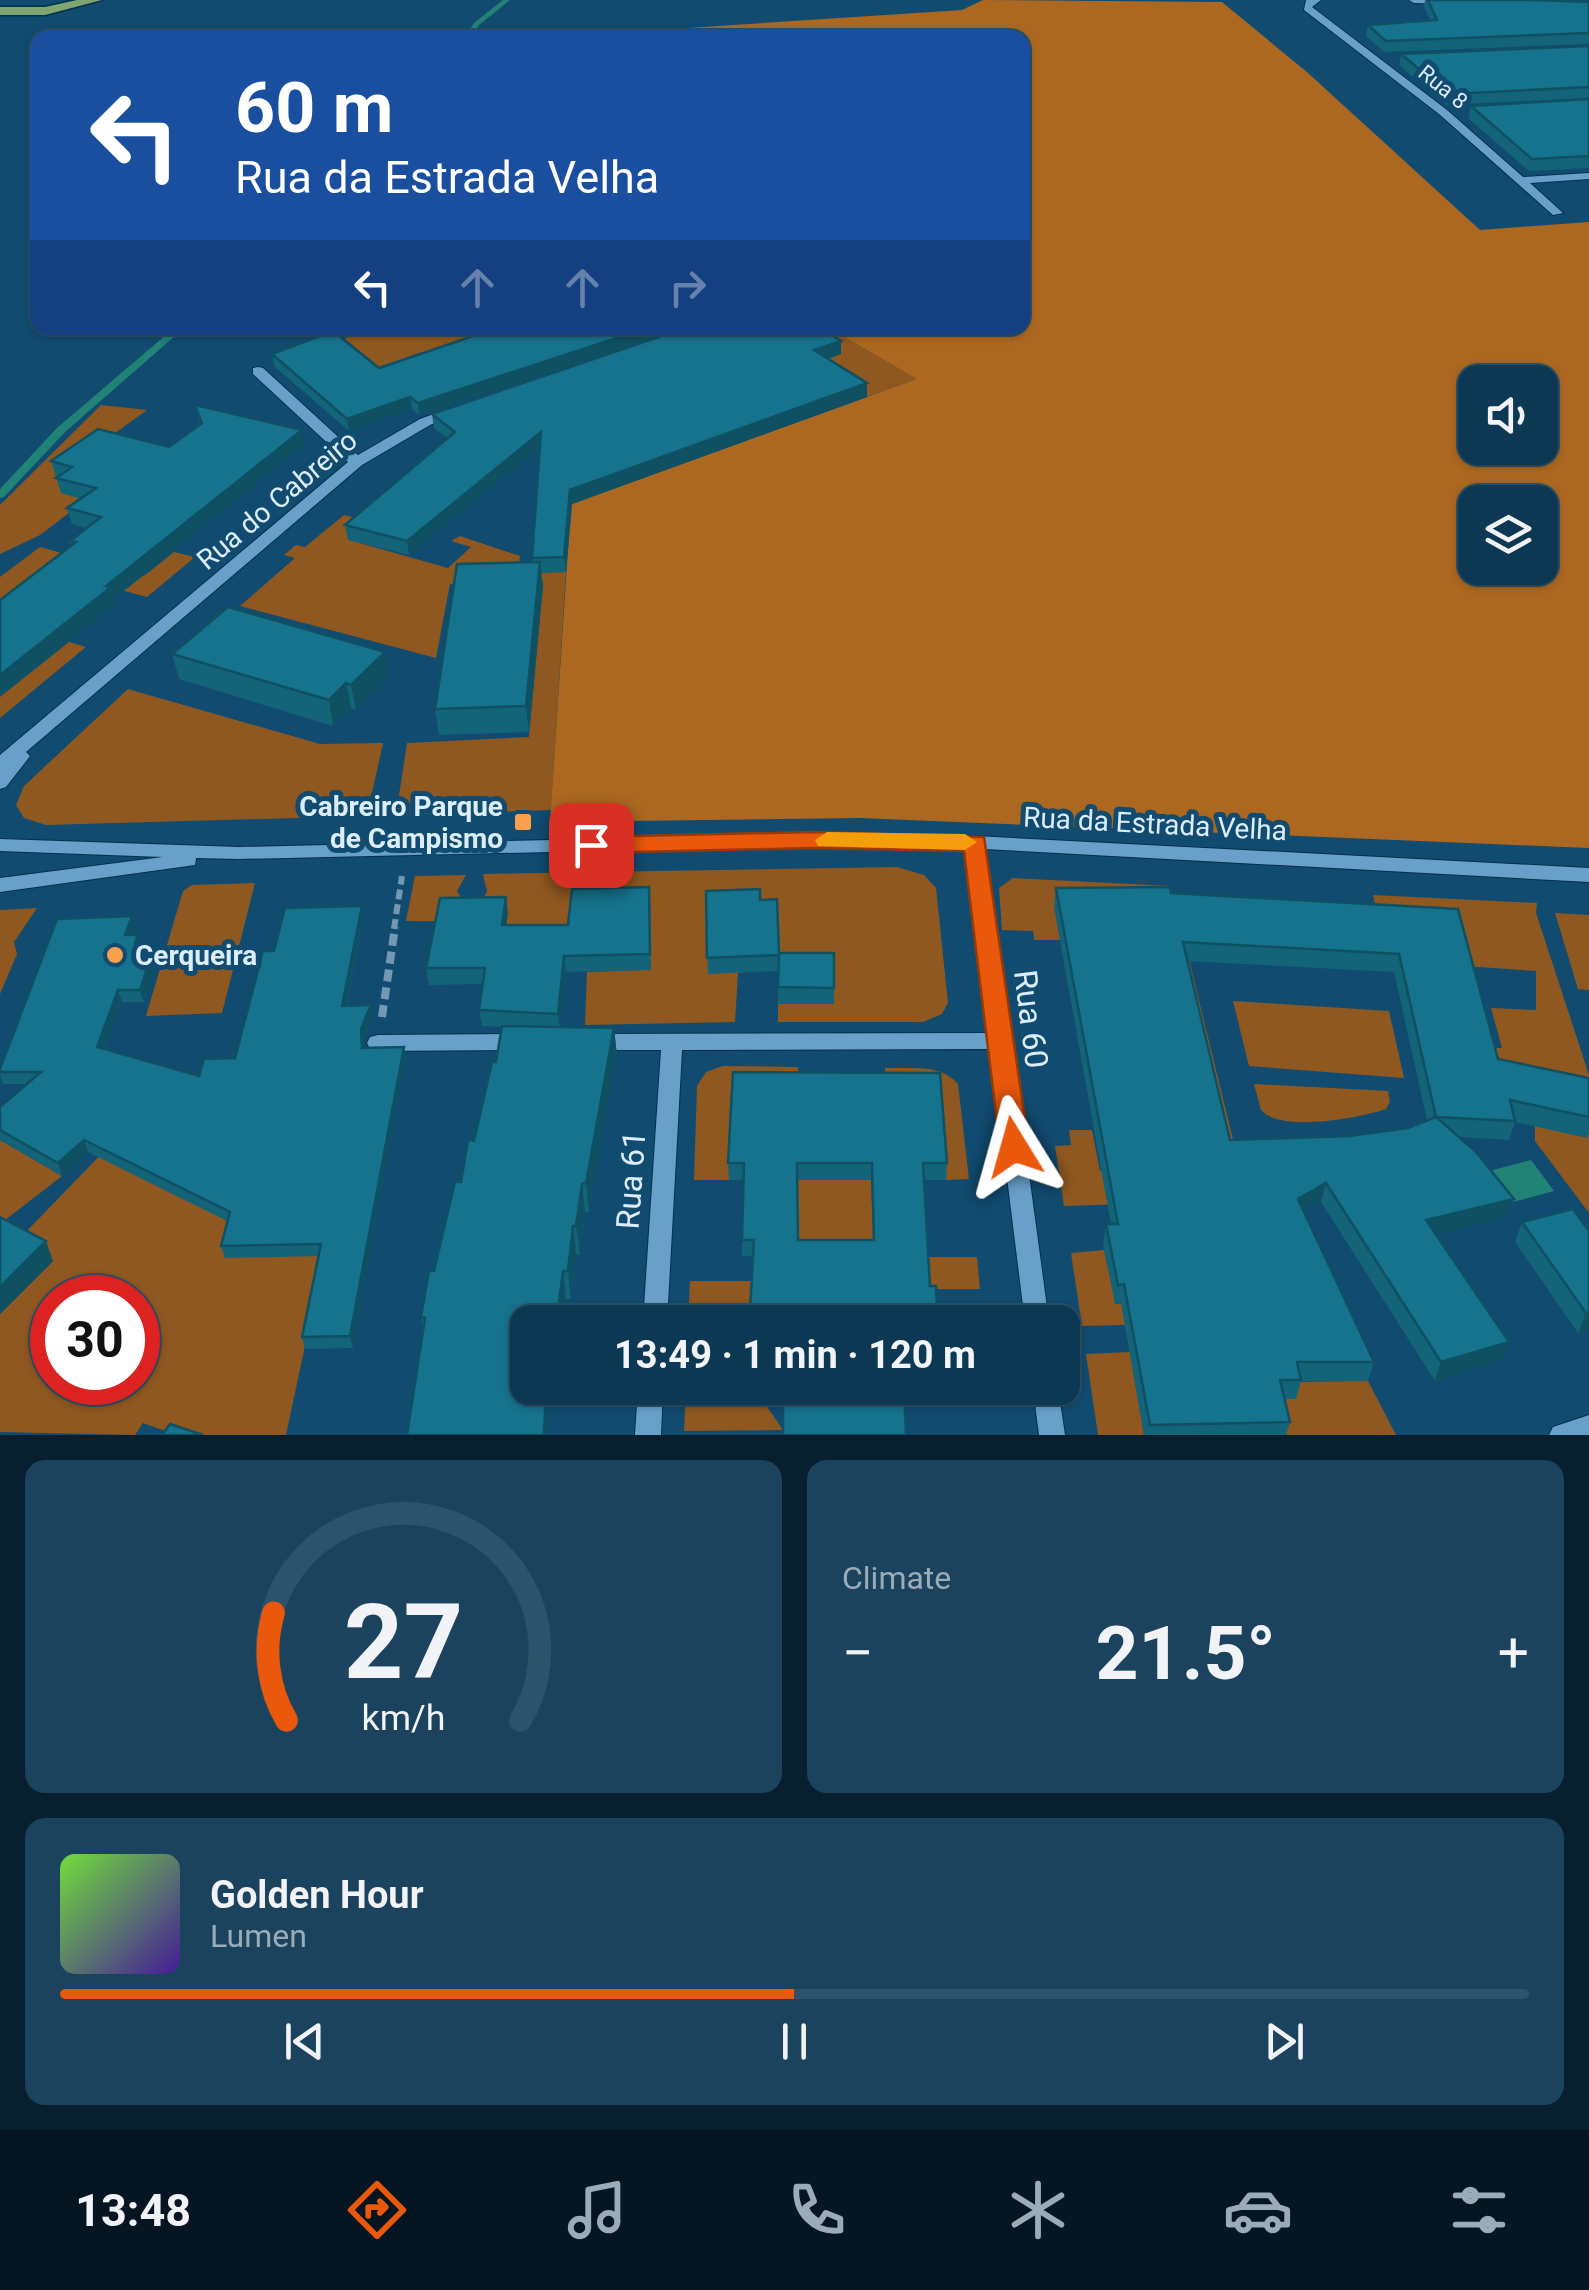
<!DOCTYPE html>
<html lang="en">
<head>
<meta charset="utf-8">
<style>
  :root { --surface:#0d3854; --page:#1b435e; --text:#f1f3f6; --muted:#9aacb8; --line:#2d526b; --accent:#ea580c }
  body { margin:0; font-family:Roboto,sans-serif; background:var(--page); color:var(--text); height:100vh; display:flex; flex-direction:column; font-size:38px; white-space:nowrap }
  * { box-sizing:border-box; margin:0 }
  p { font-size:32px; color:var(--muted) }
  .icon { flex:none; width:55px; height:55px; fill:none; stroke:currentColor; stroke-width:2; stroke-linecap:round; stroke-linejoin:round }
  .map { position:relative; height:1435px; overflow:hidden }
  .details { display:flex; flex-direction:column; gap:25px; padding:25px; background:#071f2e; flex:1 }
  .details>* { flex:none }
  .top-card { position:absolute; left:30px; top:30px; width:1000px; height:305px; border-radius:20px; box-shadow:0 2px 8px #0004,0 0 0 2px var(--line); background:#1a4fa0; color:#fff; overflow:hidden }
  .fabs { position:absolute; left:1458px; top:365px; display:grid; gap:20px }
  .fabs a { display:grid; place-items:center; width:100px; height:100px; border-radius:20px; background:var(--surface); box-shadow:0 2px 8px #0004,0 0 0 2px var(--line); font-size:50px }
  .speed { position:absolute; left:30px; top:1275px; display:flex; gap:20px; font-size:50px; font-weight:700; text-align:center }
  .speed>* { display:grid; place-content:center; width:130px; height:130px; border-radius:50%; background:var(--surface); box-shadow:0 2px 8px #0004,0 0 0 2px var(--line); line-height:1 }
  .speed .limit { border:15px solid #d22; background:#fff; color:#111 }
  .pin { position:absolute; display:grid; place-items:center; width:85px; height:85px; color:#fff; margin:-42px; border-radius:20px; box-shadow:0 5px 15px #0006 }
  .me { position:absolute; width:110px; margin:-55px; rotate:352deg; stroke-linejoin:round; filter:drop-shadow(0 0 8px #0008) }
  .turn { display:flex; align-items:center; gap:35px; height:210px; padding:0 40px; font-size:45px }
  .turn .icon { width:130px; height:130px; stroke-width:2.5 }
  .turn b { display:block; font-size:70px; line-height:85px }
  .lanes { display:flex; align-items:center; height:95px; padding:0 40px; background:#0003; justify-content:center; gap:50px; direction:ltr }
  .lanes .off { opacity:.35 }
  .big { font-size:75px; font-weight:700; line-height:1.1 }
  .details .widget { flex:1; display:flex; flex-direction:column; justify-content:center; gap:15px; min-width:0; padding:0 35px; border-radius:20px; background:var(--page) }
  .details .dial { align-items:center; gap:0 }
  .dial svg { height:260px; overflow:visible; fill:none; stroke:var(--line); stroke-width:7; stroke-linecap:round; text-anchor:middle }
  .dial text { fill:var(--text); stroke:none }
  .song { display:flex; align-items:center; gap:30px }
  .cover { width:120px; height:120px; border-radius:15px; background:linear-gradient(135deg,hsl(100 70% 55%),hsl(260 70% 35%)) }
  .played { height:10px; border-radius:5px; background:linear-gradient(90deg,var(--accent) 50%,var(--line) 50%) }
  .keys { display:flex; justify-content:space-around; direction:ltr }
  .heat { display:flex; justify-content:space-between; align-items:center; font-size:55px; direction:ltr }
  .details .tiles { flex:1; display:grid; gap:25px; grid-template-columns:1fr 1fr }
  .widget:last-child { grid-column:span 2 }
  .trip { position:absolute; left:510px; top:1305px; width:570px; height:100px; border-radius:20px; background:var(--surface); box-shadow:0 2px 8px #0004,0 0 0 2px var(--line); font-weight:700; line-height:100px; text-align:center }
  .tab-bar { display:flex; height:160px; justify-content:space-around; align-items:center; background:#051622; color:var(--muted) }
  .tab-bar .icon { width:70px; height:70px }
  .tab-bar .selected { color:var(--accent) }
  .tab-bar b { font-size:45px; color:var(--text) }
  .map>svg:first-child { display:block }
  .green { fill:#8f5820; fill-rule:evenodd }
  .forest { fill:#ac6821; fill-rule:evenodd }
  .water { fill:#218376 }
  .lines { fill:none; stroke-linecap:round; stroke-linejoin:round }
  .stream { fill:#218376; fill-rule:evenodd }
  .minor-casing { stroke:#03304c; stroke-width:2 }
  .major-casing { stroke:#03304c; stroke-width:3 }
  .path-far1 { stroke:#7298b2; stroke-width:6; stroke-dasharray:10 5; stroke-linecap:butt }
  .path { stroke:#7298b2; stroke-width:8; stroke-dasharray:12 6; stroke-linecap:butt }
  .minor { fill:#69a0ca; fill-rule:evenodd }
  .major { fill:#7ea572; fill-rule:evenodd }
  .wall { fill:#136379; fill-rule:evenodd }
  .shaded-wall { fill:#0f5063 }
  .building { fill:#16738d; stroke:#0f5063; stroke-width:2.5; fill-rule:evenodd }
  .route { fill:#ea580c; stroke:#983908; stroke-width:2.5 }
  .slow { fill:#f59e0b }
  .poi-dot { fill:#f8a04b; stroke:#114b70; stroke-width:4 }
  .labels { text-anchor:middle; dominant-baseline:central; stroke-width:10; stroke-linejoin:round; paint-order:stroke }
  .far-street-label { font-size:22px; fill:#dcedfa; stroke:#114b70 }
  .street-label { font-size:28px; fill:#dcedfa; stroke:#114b70 }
  .poi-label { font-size:28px; font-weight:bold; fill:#dcedfa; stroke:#114b70; text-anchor:end }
  .near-street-label { font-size:32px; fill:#dcedfa; stroke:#114b70 }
</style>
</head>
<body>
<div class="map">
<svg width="1589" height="1435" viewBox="0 0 1589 1435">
  <rect width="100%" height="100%" fill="#114b70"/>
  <g class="green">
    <polygon points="369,328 513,328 380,381 335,343"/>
    <polygon points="771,328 829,328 918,379 867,397 809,365 840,354"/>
    <polygon points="101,405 147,410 56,476 86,500 40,535 0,554 0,505"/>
    <polygon points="344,515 369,521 349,540 448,568 471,547 451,541 460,536 520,556 518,573 566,572 551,810 396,815 407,743 529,737 543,582 450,584 436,658 240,606 295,558 284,555 296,545 305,547"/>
    <polygon points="40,547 144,576 174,552 195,557 147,597 61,574 0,621 0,577"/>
    <polygon points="69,642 86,647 0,718 0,697"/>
    <polygon points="128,689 320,744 383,743 367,816 46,825 24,818 16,805 24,786"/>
    <polygon points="897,867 924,875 936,888 948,1003 942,1014 923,1022 778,1022 778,1004 834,1004 779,969 738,973 735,1022 585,1025 587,972 646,970 569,941 532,968 480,902 487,892 483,874"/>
    <polygon points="466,875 457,891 463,901 442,921 406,921 415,876"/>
    <polygon points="1013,878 1171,886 1237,1156 1250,1158 1261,1200 1064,1206 1055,1146 1071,1145 1069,1130 1092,1130 1100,1171 1229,1169 1167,906 1055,907 1060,940 1034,940 1033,931 1002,930 999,888"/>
    <polygon points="255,883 222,1013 146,1016 183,891 192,885"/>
    <polygon points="1373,895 1537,903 1536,913 1589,1075 1589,1213 1535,1141 1535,1091 1484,1048 1502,1048 1491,1008 1536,1010 1536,971 1464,966 1379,923"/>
    <polygon points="37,908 14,942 17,954 0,994 0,910"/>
    <polygon points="1555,913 1589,915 1589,990 1578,989"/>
    <polygon points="1233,1001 1389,1011 1404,1078 1249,1066"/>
    <polygon points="723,1066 798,1067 798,1089 733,1089 729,1180 694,1180 697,1086 706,1072"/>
    <path d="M885,1068c26,1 55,-5 73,16l11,95 -23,1 -60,-91z"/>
    <path d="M1254,1084l134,7 2,11 -4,7c-27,9 -105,24 -125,1z"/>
    <polygon points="0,1140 62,1176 0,1224"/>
    <path d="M113,1142l211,114 -38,179h-109l-34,-12 -8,12 -135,-3v-118l53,-53 -36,-20zM52,1298h86v84h-86z"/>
    <polygon points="797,1180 871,1180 874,1257 977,1257 980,1289 875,1289 798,1256"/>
    <polygon points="1104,1250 1116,1304 1261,1298 1305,1320 1082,1326 1071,1253"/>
    <polygon points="690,1281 784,1281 751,1322 688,1322"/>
    <polygon points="1130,1352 1144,1435 1098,1435 1086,1354"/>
    <polygon points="1368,1381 1396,1435 1283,1435 1275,1399 1292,1382"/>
    <polygon points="686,1388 754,1388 783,1430 684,1431"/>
  </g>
  <path class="forest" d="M983,0l239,2 86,71 172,157 109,-8v626l-729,-30 -310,4 21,-318 346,-125 -88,-51h193v-290l-472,-1 412,-27zM1475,382h65v66h-65zM1475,502h65v66h-65z"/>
  <polygon class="water" points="1531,1160 1554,1191 1505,1204 1482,1173"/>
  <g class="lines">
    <g class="stream">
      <polygon points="503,0 510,0 479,25 471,38 464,38 474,23"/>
      <polygon points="174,328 184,328 65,432 4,497 0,498 0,489 57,428"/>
    </g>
    <defs>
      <g id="minor">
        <polygon points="1306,0 1321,0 1312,7 1447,110 1523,177 1589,173 1589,179 1530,183 1563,213 1553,215 1439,114 1304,10"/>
        <polygon points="1409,0 1452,0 1453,1 1448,4 1414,3"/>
        <polygon points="258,367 263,368 358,455 420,419 456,406 463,410 430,425 362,465 26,752 30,756 27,760 6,787 0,789 0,755 348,462 253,374 253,368"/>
        <polygon points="813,834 975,836 1589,868 1589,882 985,849 1049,1322 1025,1322 991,1049 682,1050 667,1322 643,1322 661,1050 591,1050 583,1048 580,1042 583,1036 591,1034 989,1033 966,848 813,846 239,859 196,858 195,865 188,866 0,892 0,878 163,857 0,851 0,839 239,847"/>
        <polygon points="520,1034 528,1036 531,1042 528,1048 520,1050 378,1051 370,1049 367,1043 370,1037 378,1035"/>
        <polygon points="638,1388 663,1388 661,1435 635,1435"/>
        <polygon points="1033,1388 1058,1388 1065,1435 1039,1435"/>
        <polygon points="1589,1415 1589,1435 1549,1435 1553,1427"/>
      </g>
      <polygon id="major" points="77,0 102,0 45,15 0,15 0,7 45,7"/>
    </defs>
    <use href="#minor" class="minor-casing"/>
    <use href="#major" class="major-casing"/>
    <polyline class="path-far1" points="394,929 402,876"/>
    <polyline class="path" points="382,1017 395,927"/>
    <use href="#minor" class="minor"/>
    <use href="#major" class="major"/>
  </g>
  <g class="wall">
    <polygon points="1425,0 1531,0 1589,2 1589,44 1384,52 1366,36 1368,25 1430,20 1424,7"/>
    <polygon points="1589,46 1589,98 1446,105 1399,65 1401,54"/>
    <polygon points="1589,99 1589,168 1529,171 1468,118 1471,106"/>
    <polygon points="477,328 684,328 419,415 412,409 349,431 274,366 272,354 379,368 484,332"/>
    <polygon points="746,333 841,341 841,354 828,359 867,397 572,504 566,572 541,573 543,586 529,732 439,735 435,709 532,562 540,448 409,555 348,540 345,525 447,438 434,428 432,414"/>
    <polygon points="195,405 304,445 114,599 116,604 0,696 0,600 71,546 70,541 86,528 72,524 67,508 81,499 61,493 51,461 169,447 200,424"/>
    <polygon points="385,652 389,677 356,710 351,708 333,726 179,679 172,654"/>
    <path d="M1056,888l402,21 40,150 91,19v55l-2,5 -72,-16 -6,18 -49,-3 54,62 -7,19 -70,17 72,107 -7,19 -67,20 -114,-179 -17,10 70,150 -6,19h-67l-5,18h-12l6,23 -4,13h-142l-23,-132 -6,1 -12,-61 3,-19h5l-57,-317zM1187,961l207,11 33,148 -19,8 -59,8 -119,4z"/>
    <polygon points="706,891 760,900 779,953 834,988 834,1004 778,1004 778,971 708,974"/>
    <polygon points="650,903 651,970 566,972 560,1027 614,1028 617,1056 589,1212 585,1212 580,1255 576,1254 571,1299 566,1299 563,1322 528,1322 423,1329 421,1317 496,1062 502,1027 482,1026 479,1010 483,984 429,985 426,968 508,913 506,925 568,925"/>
    <polygon points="362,906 364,918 347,1006 373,1017 364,1041 364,1048 404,1047 406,1059 353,1348 305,1349 302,1337 319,1256 225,1258 221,1246 227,1221 88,1152 62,1176 0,1140 0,1107 27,1084 3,1084 0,1075 0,1069 135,928 133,935 140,942 159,954 144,1002 122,1002 105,1049 199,1076 235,1058 274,951"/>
    <path d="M728,1163h219l-1,17h-22l6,106 -180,23 3,-53h-11l1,-76h-14zM797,1180h75l1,60h-75z"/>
    <polygon points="1522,1222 1589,1231 1589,1330 1578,1333 1515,1242"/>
    <polygon points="737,1388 904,1388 783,1389"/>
  </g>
  <g class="shaded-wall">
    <polygon points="647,328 684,328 419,415 418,403"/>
    <polygon points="841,341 841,354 813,364 814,350"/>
    <polygon points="867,383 867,397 572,504 566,572 564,557 570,490"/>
    <polygon points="410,397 412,409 349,431 347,419"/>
    <polygon points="302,430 304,445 114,599 116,604 0,696 0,675 106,586"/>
    <polygon points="541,432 542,446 409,555 407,541"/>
    <polygon points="540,562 543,586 529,732 526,706"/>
    <polygon points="385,652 389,677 356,710 351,685"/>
    <polygon points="346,683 351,708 333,726 329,700"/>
    <polygon points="506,897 508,913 504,941 502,925"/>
    <polygon points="362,906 364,918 344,1018 342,1006"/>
    <polygon points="132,916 135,928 129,947 125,935"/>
    <polygon points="155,942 159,954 144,1002 140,990"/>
    <polygon points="564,956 566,972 560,1031 558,1014"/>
    <polygon points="118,990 122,1002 101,1059 97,1047"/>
    <polygon points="371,1005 373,1017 364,1041 365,1060 361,1029"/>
    <polygon points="614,1028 617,1056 589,1212 586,1183"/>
    <polygon points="404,1047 406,1059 353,1348 350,1336"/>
    <polygon points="84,1140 88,1152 62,1176 58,1163"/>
    <polygon points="1326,1183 1321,1202 1293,1218 1298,1199"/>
    <polygon points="582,1184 585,1212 580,1255 576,1226"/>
    <polygon points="1514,1199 1507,1218 1420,1239 1426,1220"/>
    <polygon points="573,1226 576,1254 571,1299 568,1271"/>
    <polygon points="46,1241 53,1261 0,1314 0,1287"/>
    <polygon points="563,1271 566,1299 563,1322 557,1322"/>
    <polygon points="1586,1313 1589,1313 1589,1330 1578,1333"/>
    <polygon points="1509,1342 1502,1361 1435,1381 1441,1362"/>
    <polygon points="546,1388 551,1388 549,1435 544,1435"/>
  </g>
  <g class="building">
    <polygon points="1428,0 1531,0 1589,2 1589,33 1386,41 1368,25 1437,20"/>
    <polygon points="1589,46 1589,87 1449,94 1401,54"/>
    <polygon points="1589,99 1589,156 1532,159 1471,106"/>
    <polygon points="493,328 647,328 418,403 410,397 347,419 272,354 333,331 379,368 494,329"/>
    <polygon points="685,328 736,328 746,333 764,328 820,328 841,341 814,350 867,383 570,490 564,557 532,558 541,432 407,541 345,525 455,432 432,414"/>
    <polygon points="195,405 302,430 106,586 111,587 0,675 0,600 76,542 70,541 101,517 67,508 96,488 56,478 72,467 51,461 98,429 169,447 202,423"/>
    <polygon points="540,562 526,706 435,709 457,564"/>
    <polygon points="228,607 385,652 351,685 346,683 329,700 172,654"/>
    <polygon points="649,887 650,954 564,956 558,1014 479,1010 485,968 426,968 440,898 506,897 502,925 568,925 572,889"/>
    <path d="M1170,887l1,6 287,16 40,150 91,19v39l-79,-17 5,21 -79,-4 40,35 38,47 -88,21 83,122 -68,20 -115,-179 -28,16 76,163h-77l4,18h-21l10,42 -140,3 -26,-141 -6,1 -12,-61h12l-62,-336zM1183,942l216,12 37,163 -28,11 -59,8 -119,4z"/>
    <polygon points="760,889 760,900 777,899 779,953 834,953 834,988 778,987 779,955 707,958 706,891"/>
    <polygon points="362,906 342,1006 371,1005 361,1029 362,1048 404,1047 350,1336 302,1337 321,1244 221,1246 230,1212 84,1140 58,1163 0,1130 0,1107 41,1072 0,1072 0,1069 57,919 132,916 125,935 138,935 135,943 155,942 140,990 118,990 97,1047 199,1076 204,1059 235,1058 263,951 274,951 285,908"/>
    <polygon points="502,1026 614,1028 586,1183 582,1184 576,1226 573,1226 568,1271 563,1271 557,1317 549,1317 549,1322 528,1322 528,1388 546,1388 544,1435 407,1435 425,1318 421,1317 429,1271 434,1271 455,1182 461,1182 468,1140 474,1141 492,1062 496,1062"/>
    <path d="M733,1072l207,1 7,90h-24l7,123h6l2,36h-201l1,-13h12l4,-69h-12l2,-77h-16zM797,1163h75l2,77h-76z"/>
    <polygon points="1573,1209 1589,1231 1589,1313 1586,1313 1522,1222"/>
    <polygon points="0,1217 46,1241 0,1287"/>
    <polygon points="783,1388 904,1388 906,1435 783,1435"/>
    <polygon points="170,1424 203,1435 162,1435"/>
  </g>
  <polygon class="route" points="813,832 984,837 1029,1147 1025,1155 1014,1158 1004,1155 1000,1147 964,851 813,848 591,853 579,845 591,837"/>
  <polygon class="slow" points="827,832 965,834 977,842 965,850 818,846 815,840"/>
  <g class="poi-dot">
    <rect x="513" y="812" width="20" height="20" rx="5"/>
    <circle cx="115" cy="955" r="10"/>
  </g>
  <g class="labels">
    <g class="far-street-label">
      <text transform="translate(1443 87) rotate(39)">Rua 8</text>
    </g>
    <g class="street-label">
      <text transform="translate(277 500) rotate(-40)">Rua do Cabreiro</text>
      <text transform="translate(1155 824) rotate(3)">Rua da Estrada Velha</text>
    </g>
    <g class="poi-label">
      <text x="503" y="806">Cabreiro Parque<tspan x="503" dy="32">de Campismo</tspan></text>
      <text x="135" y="955" text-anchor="start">Cerqueira</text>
    </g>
    <g class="near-street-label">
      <text transform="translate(1031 1019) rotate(83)">Rua 60</text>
      <text transform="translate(631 1180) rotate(-86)">Rua 61</text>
    </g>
  </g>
</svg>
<div class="fabs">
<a><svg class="icon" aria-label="sound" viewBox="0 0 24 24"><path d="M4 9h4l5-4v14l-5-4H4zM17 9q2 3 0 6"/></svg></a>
<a><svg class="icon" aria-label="layers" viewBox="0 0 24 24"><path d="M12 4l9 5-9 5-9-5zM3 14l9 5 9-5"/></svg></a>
</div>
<div class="speed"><div class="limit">30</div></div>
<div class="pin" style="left:591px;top:845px;background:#d93025"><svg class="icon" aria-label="arrive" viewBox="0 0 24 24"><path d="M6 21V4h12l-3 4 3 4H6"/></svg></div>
<svg class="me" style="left:1014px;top:1147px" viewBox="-20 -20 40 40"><path d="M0-17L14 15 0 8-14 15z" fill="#ea580c" stroke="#fff" stroke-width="4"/></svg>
<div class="trip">13:49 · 1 min · 120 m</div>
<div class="top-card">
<div class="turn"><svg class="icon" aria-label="left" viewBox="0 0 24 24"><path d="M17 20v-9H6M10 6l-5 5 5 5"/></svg><div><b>60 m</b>Rua da Estrada Velha</div></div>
<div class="lanes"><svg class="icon" aria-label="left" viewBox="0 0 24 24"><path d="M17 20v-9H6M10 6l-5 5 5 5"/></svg><svg class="icon off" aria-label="ahead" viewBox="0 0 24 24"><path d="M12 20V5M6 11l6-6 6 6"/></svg><svg class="icon off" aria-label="ahead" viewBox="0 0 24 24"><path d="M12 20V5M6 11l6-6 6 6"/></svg><svg class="icon off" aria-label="right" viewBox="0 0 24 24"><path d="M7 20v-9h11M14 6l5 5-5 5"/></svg></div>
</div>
</div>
<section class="details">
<div class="tiles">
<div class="widget dial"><svg viewBox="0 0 100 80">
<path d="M14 69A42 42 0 1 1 86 69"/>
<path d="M14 69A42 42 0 0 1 10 36" stroke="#ea580c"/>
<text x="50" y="56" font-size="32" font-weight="700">27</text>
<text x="50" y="72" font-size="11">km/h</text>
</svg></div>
<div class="widget"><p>Climate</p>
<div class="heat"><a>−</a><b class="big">21.5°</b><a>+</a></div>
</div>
<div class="widget">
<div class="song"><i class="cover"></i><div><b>Golden Hour</b><p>Lumen</p></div></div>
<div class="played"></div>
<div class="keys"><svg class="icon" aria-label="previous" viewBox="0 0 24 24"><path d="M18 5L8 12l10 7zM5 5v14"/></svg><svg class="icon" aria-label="pause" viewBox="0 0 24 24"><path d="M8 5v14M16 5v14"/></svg><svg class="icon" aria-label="next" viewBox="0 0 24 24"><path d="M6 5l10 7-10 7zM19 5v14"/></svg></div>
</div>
</div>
</section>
<nav class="tab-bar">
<b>13:48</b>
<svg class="icon selected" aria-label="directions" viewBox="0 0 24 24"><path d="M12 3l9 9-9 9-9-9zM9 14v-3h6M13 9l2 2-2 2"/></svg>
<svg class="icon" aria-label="music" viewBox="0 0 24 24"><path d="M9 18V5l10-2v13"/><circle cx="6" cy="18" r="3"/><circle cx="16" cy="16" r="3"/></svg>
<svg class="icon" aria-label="phone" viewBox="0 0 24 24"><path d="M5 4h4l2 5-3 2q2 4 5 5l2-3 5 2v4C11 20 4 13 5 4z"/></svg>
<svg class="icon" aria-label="climate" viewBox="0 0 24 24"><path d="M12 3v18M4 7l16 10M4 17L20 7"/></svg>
<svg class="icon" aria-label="car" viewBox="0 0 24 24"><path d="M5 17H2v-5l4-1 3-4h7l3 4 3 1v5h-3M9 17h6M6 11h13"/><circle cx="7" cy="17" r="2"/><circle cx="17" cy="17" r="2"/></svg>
<svg class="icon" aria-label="filters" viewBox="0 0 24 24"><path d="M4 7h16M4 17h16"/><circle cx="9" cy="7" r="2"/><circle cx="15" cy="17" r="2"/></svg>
</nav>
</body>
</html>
